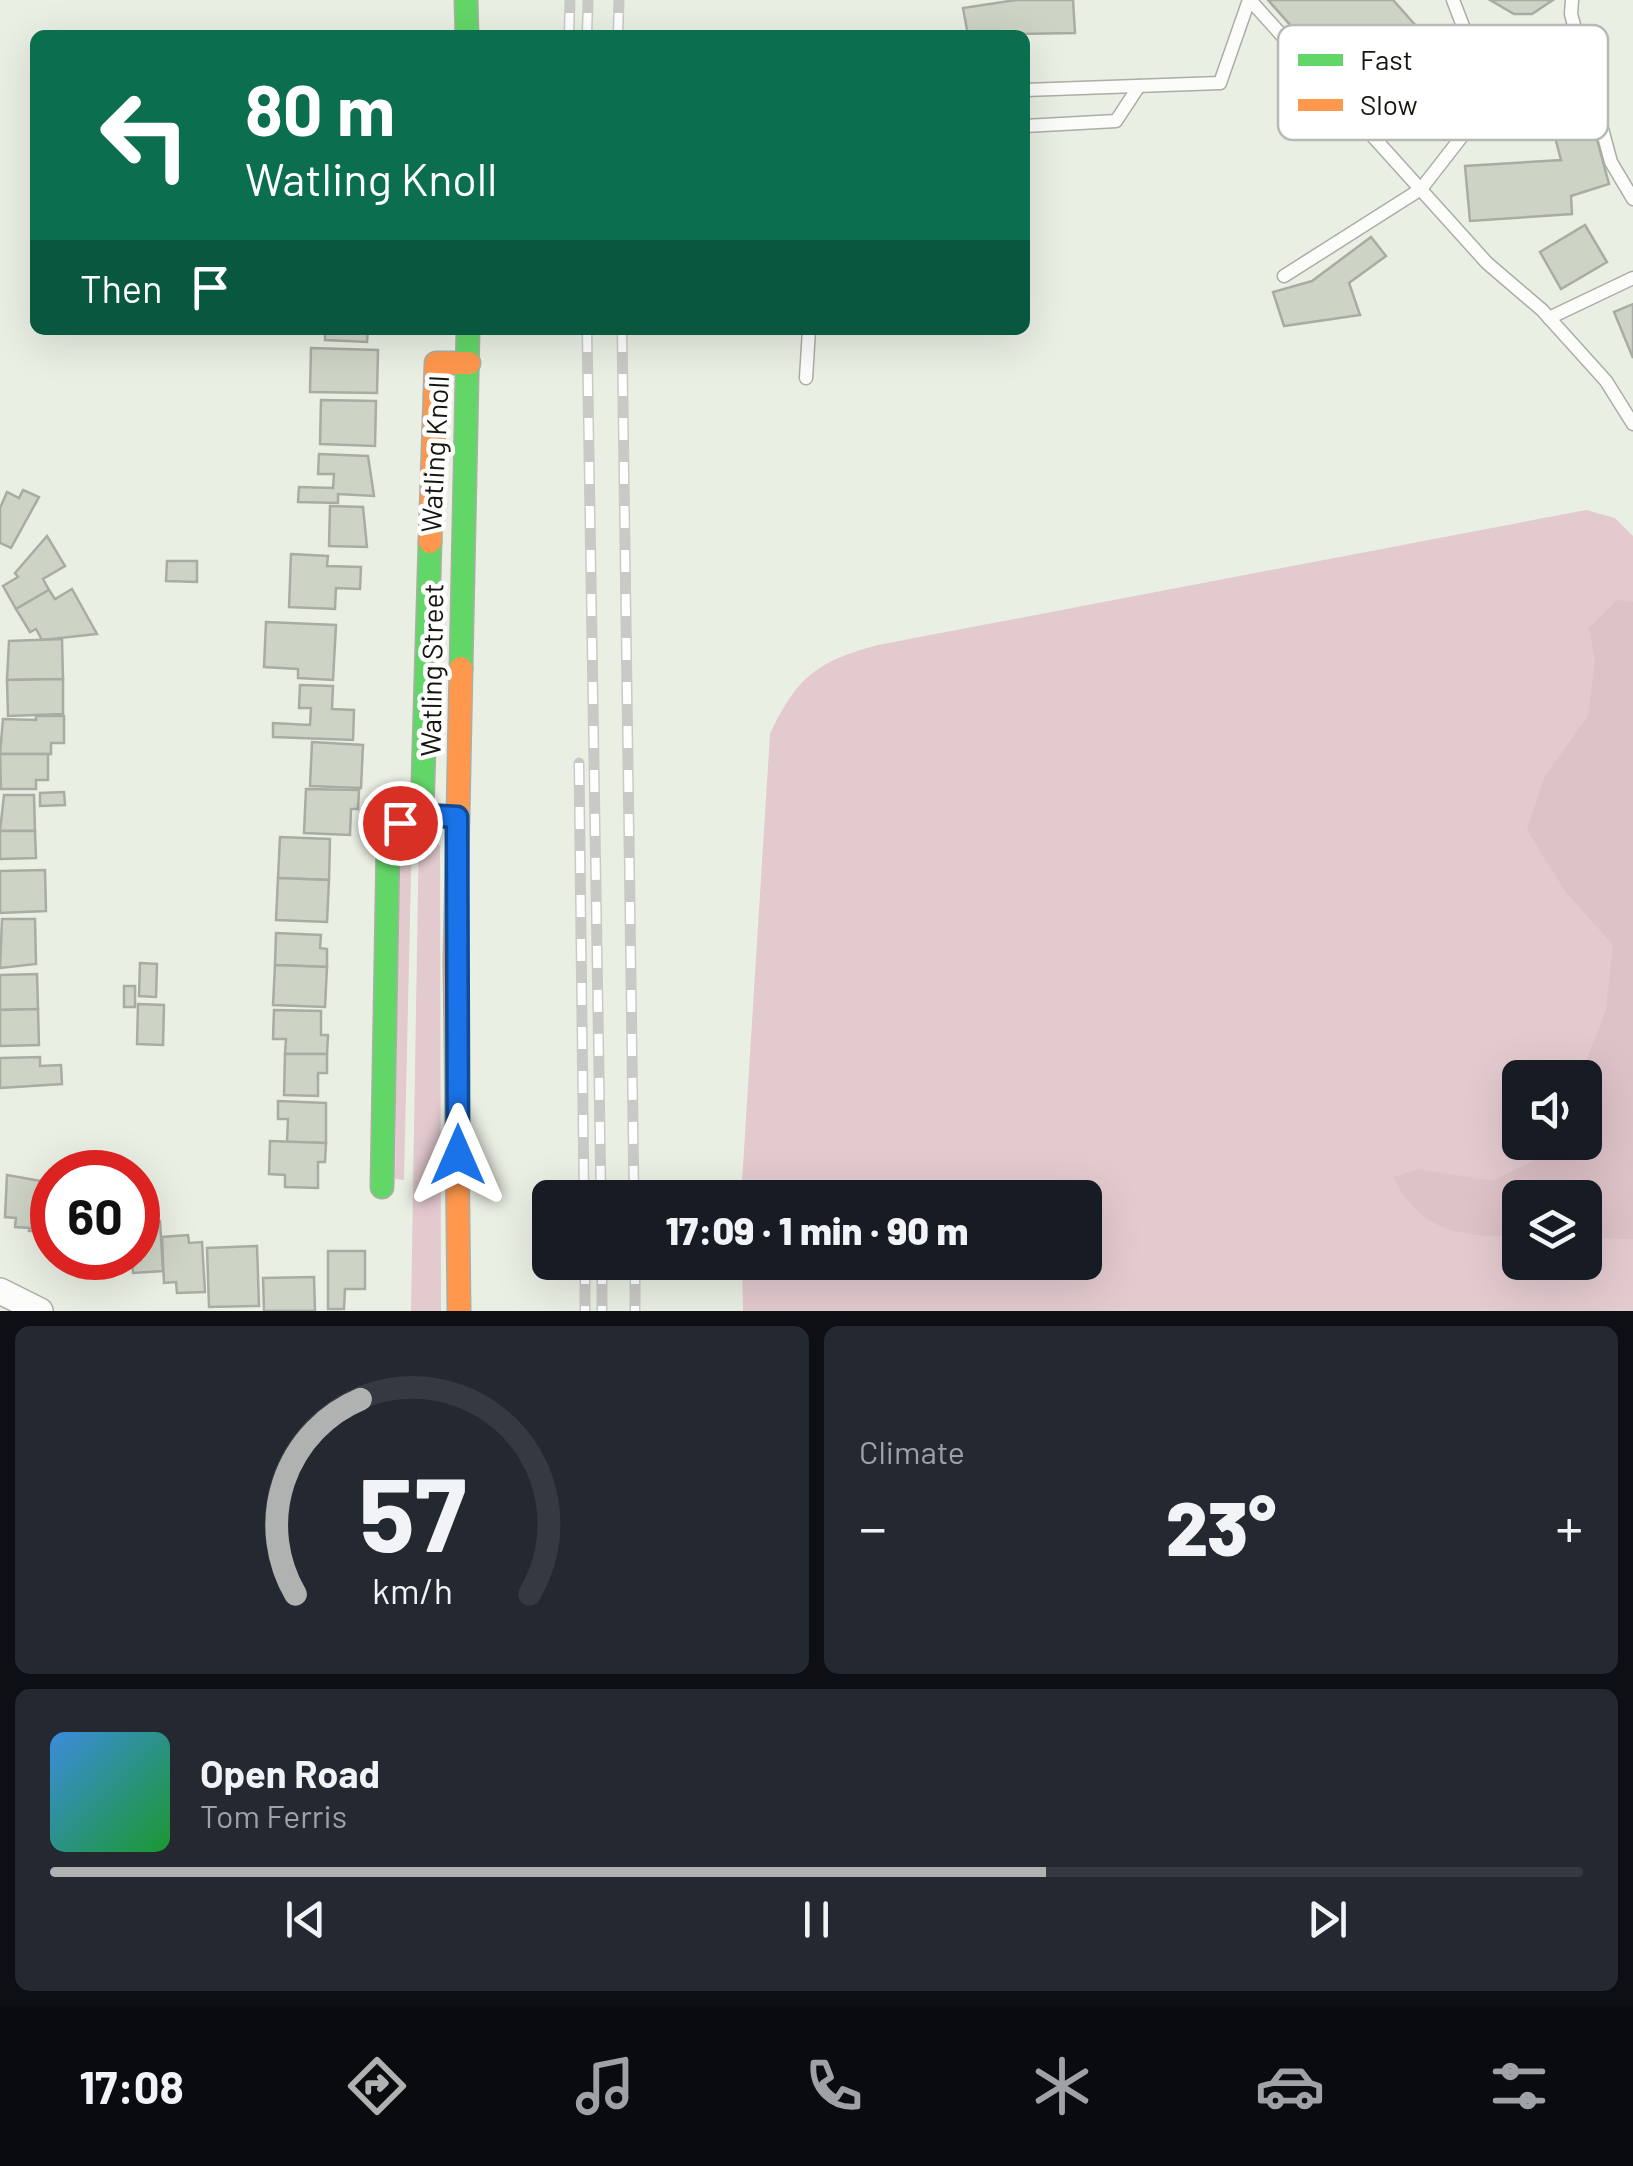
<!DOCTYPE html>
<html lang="en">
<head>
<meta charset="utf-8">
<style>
  :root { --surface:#171b24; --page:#242831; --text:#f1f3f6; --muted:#9ea1a6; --line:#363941; --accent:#afb2b0 }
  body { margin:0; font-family:Barlow,sans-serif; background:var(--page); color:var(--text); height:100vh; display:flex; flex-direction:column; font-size:38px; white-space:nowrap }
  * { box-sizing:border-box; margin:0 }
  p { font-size:32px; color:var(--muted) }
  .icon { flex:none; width:55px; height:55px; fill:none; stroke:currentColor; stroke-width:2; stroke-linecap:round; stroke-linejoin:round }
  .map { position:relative; height:1311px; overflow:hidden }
  .drawer { display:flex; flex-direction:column; gap:15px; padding:15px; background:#0d0f14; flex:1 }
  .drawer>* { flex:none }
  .guide { position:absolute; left:30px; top:30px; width:1000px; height:305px; border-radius:15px; box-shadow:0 10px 40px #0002; background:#0b6e4f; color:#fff; overflow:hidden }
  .controls { position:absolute; left:1502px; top:1060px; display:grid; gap:20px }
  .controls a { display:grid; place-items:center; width:100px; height:100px; border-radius:15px; background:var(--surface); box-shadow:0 10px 40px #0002; font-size:50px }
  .speed { position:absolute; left:30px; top:1150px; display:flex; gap:20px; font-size:50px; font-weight:700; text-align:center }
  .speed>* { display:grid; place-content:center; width:130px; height:130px; border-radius:50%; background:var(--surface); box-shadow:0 10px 40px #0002; line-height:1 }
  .speed .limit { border:15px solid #d22; background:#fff; color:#111 }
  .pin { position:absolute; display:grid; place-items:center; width:85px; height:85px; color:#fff; margin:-42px; border:5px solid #fff; border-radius:50%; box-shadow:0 2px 10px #0007 }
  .me { position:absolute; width:110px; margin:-55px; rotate:0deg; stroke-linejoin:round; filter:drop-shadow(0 0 8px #0008) }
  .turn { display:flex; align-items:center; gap:35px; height:210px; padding:0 50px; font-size:45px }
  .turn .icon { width:130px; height:130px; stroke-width:2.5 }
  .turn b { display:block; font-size:70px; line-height:85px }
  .then { display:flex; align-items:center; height:95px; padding:0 50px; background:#0003; gap:20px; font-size:38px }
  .big { font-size:75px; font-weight:800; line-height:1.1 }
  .drawer .widget { flex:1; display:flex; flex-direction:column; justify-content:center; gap:15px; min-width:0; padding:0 35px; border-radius:15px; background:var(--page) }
  .drawer .dial { align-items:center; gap:0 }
  .dial svg { height:260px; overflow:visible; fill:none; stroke:var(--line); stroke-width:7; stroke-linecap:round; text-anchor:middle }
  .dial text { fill:var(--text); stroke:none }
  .song { display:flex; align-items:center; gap:30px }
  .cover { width:120px; height:120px; border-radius:15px; background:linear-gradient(135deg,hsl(210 70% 55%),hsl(130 70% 35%)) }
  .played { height:10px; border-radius:5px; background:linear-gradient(90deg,var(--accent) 65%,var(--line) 65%) }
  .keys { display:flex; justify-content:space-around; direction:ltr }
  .heat { display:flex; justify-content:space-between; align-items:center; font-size:55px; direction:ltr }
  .drawer .tiles { flex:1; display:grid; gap:15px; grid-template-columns:1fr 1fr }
  .widget:last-child { grid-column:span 2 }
  .trip { position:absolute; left:532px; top:1180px; width:570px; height:100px; border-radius:15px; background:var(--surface); box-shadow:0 10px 40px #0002; font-weight:800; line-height:100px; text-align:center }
  .tab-bar { display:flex; height:160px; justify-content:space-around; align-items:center; background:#090b0e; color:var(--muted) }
  .tab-bar .icon { width:70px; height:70px }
  .tab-bar .on { color:var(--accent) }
  .tab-bar b { font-size:45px; color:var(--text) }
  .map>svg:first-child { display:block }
  .green { fill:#e3cacf; fill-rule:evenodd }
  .forest { fill:#ddc2c7 }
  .building { fill:#cdd4c5; stroke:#a9aca4; stroke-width:2.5 }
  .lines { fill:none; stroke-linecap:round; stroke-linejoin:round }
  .lane-casing { stroke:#aaaea5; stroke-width:15 }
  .street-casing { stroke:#aaaea5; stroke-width:28 }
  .fast-casing { stroke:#aaaea5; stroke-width:25 }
  .slow-casing { stroke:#aaaea5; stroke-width:25 }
  .lane { stroke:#fcfdfb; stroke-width:12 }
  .street { stroke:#fcfdfb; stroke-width:25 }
  .fast { stroke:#63d668; stroke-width:22 }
  .slow { stroke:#ff974d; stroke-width:22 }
  .rail-casing { stroke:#c9cac7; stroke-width:11 }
  .rail { stroke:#fff; stroke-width:8; stroke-dasharray:22; stroke-linecap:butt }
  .route-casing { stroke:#114b97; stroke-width:25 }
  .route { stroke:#1a73e8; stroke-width:18 }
  .labels { text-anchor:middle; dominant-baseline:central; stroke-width:9; stroke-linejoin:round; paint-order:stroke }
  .street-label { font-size:28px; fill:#141710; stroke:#fff }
  .key { fill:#fff; stroke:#b8b9b7; stroke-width:2.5 }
  .key-label { font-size:28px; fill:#141710 }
</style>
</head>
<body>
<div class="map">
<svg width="1633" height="1311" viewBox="0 0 1633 1311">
  <rect width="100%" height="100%" fill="#eaefe4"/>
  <g class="green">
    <path d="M1586,510l29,8 18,18v775h-890l-1,-48 343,-1v-64h-344l29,-464c27,-57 47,-73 108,-89zM1520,1078h65v64h-65zM1520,1198h65v64h-65z"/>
    <polygon points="425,828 440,846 441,1311 411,1311 419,829"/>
    <polygon points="412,832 404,1180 395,1179 399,861"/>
  </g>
  <path class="forest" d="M1617,600l16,2v637l-48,-1v-40h-65v39c-58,-1 -98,-3 -127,-60l26,-8 74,12 57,-29 4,-9 31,-1v-64l-5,-1 26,-67 7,-65 -48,-54 -38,-61 18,-54 43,-60 7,-55 -6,-33z"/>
  <g class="building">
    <polygon points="1016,0 1073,0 1075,33 968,35 963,8"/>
    <polygon points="1268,0 1393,0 1449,63 1379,125"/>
    <polygon points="1490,0 1553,0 1532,14 1514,14"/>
    <polygon points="1567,28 1609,184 1571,196 1572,214 1470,221 1465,166 1561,160 1543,92 1521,97 1507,44"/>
    <polygon points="1585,225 1607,262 1561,289 1540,252"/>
    <polygon points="1371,237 1386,256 1349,283 1360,315 1284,326 1273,292 1312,281"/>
    <polygon points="1633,304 1633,358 1614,312"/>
    <polygon points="325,330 368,330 367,342 325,340"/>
    <polygon points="311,348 378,350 377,393 310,392"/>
    <polygon points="321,400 376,401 375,446 320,444"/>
    <polygon points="319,454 368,456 374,496 338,494 338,503 298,502 299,487 333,488 334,474 318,474"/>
    <polygon points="23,490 39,497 11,548 0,543 0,508 7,492 19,498"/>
    <polygon points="330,506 363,507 367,547 329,546"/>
    <polygon points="47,536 65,566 43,579 49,590 16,609 3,586 18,577 15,573"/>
    <polygon points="291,554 328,556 327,566 361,567 360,589 336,588 335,609 289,607"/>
    <polygon points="167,561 197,561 197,582 166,581"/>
    <polygon points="72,589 97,634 42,640 36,629 30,632 16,609 49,590 55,599"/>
    <polygon points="266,622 336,625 333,680 298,678 298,669 264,667"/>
    <polygon points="62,639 63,679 7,680 9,641"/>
    <polygon points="63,679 63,714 8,716 7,680"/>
    <polygon points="300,685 333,686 332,709 354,710 353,740 273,737 273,723 310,725 311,708 299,708"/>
    <polygon points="36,716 64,716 64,743 51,743 51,754 0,754 3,719 36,720"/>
    <polygon points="312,742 363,745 361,788 310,786"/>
    <polygon points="0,754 48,754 48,780 36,780 36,789 1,789"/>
    <polygon points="306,789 359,790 358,809 351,809 350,835 304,833"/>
    <polygon points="64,792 65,805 40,806 40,793"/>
    <polygon points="4,795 34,795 35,831 0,831"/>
    <polygon points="0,831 35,831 36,858 0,859"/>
    <polygon points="280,837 330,839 329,880 278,878"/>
    <polygon points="45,870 46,911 0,913 0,871"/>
    <polygon points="278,878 329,880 327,922 276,920"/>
    <polygon points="2,919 35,919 36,964 0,968"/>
    <polygon points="276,933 321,935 320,948 327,949 327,967 275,965"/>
    <polygon points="140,963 157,964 156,997 139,996"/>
    <polygon points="275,965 327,967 325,1007 273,1005"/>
    <polygon points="37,974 38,1009 0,1010 0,975"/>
    <rect x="124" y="986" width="11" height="21"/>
    <polygon points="138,1004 164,1005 163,1045 137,1044"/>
    <polygon points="38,1009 39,1045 0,1046 0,1010"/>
    <polygon points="274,1010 321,1011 321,1035 328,1035 327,1054 285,1054 286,1039 273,1039"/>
    <polygon points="285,1054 327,1054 327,1073 318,1073 318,1096 284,1095"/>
    <polygon points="40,1057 40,1066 61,1065 62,1084 0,1088 0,1058"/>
    <polygon points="278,1101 326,1103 326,1143 287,1142 288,1119 278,1119"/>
    <polygon points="270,1141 326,1143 325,1162 318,1162 318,1188 285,1187 285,1175 269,1174"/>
    <polygon points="7,1175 52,1183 52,1233 29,1231 30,1228 15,1227 16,1218 5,1217"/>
    <polygon points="138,1197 139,1222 160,1221 163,1271 133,1273 132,1258 138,1258"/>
    <polygon points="188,1235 189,1243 202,1242 205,1292 177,1293 176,1282 164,1283 162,1237"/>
    <polygon points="257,1246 259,1306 209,1307 207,1248"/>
    <polygon points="328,1251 365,1251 365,1289 345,1289 344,1309 328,1309"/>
    <polygon points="314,1277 315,1311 264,1311 263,1278"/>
  </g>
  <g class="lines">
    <defs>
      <g id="lane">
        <polyline points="1250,0 1487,263 1542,310 1606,381 1633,424"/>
        <polyline points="1572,0 1571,14 1611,162 1633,199"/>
        <polyline points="1025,90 1220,83 1249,0"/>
        <polyline points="1025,126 1116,121 1139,86"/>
        <polyline points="1284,276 1421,189 1491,99 1453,0"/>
        <polyline points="1549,318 1633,278"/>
        <polyline points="806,378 809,330"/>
      </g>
      <polyline id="street" points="0,1291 40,1311"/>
      <g id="fast">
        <polyline points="466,0 467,35"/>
        <polyline points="461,668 468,330"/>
        <polyline points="382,1187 388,846 400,823 422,815 430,542"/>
      </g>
      <g id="slow">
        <polyline points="430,542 436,363 469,363"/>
        <polyline points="459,1311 455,960 461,668"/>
      </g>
    </defs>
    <use href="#lane" class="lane-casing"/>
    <use href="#street" class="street-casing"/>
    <use href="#fast" class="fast-casing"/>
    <use href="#slow" class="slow-casing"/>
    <use href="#lane" class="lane"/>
    <use href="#street" class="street"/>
    <use href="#fast" class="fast"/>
    <use href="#slow" class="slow"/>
    <defs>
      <g id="rail">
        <polyline points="569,35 570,0"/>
        <polyline points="587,35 588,0"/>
        <polyline points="618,35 619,0"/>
        <polyline points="587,330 601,1198"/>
        <polyline points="622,330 634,1198"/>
        <polyline points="579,763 584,1198"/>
        <polyline points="585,1262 585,1311"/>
        <polyline points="602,1262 602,1311"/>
        <polyline points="635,1262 635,1311"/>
      </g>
    </defs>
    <use href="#rail" class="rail-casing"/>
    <use href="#rail" class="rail"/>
  </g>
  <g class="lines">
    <defs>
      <polyline id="route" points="400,823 422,815 457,817 458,1155"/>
    </defs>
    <use href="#route" class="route-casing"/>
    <use href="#route" class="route"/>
  </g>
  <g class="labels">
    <g class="street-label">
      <text transform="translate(434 454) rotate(-87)">Watling Knoll</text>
      <text transform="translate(431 670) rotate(-89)">Watling Street</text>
    </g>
  </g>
  <rect x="1278" y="25" width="330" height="115" rx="15" class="key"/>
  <rect x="1298" y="54" width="45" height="12" fill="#63d668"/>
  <rect x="1298" y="99" width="45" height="12" fill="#ff974d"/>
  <g class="key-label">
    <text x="1360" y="70">Fast</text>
    <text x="1360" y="115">Slow</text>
  </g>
</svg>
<div class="controls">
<a><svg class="icon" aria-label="sound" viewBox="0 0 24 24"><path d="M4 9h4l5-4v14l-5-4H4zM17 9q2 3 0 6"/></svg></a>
<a><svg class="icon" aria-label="layers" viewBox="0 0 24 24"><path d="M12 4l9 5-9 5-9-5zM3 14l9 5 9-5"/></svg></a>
</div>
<div class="speed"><div class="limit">60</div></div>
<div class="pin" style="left:400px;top:823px;background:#d93025"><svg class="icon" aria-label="arrive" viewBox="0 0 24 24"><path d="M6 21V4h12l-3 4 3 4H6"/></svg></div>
<svg class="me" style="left:458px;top:1155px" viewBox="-20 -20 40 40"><path d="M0-17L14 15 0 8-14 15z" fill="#1a73e8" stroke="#fff" stroke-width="4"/></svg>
<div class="trip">17:09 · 1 min · 90 m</div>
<div class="guide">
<div class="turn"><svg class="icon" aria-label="left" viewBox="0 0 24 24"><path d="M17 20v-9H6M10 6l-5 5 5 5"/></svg><div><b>80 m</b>Watling Knoll</div></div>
<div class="then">Then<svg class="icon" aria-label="arrive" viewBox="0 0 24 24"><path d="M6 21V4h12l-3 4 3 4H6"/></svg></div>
</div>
</div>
<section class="drawer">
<div class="tiles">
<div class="widget dial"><svg viewBox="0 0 100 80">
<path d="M14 69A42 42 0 1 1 86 69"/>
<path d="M14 69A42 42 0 0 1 34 9" stroke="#afb2b0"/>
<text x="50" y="56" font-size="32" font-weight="700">57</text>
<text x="50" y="72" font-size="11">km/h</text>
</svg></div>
<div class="widget"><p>Climate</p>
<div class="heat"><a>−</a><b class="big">23°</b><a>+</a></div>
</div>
<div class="widget">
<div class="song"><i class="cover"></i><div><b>Open Road</b><p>Tom Ferris</p></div></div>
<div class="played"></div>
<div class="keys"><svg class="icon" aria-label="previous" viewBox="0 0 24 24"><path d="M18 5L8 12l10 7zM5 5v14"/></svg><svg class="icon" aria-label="pause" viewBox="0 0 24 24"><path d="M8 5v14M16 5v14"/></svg><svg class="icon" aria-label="next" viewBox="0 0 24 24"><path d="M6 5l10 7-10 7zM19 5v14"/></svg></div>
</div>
</div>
</section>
<nav class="tab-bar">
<b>17:08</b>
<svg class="icon on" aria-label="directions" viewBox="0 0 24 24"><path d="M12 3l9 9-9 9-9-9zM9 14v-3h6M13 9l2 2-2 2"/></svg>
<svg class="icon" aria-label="music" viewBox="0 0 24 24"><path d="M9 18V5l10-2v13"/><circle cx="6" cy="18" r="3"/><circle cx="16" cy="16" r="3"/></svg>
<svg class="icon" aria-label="phone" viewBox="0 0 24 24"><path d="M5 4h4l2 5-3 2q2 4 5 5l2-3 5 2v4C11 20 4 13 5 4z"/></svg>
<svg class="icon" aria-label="climate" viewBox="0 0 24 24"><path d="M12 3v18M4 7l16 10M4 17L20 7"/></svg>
<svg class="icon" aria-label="car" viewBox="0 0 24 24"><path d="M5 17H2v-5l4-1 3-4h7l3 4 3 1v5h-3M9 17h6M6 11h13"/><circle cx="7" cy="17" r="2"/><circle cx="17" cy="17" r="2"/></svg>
<svg class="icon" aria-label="filters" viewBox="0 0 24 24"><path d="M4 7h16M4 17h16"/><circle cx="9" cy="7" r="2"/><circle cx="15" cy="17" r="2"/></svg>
</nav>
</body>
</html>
